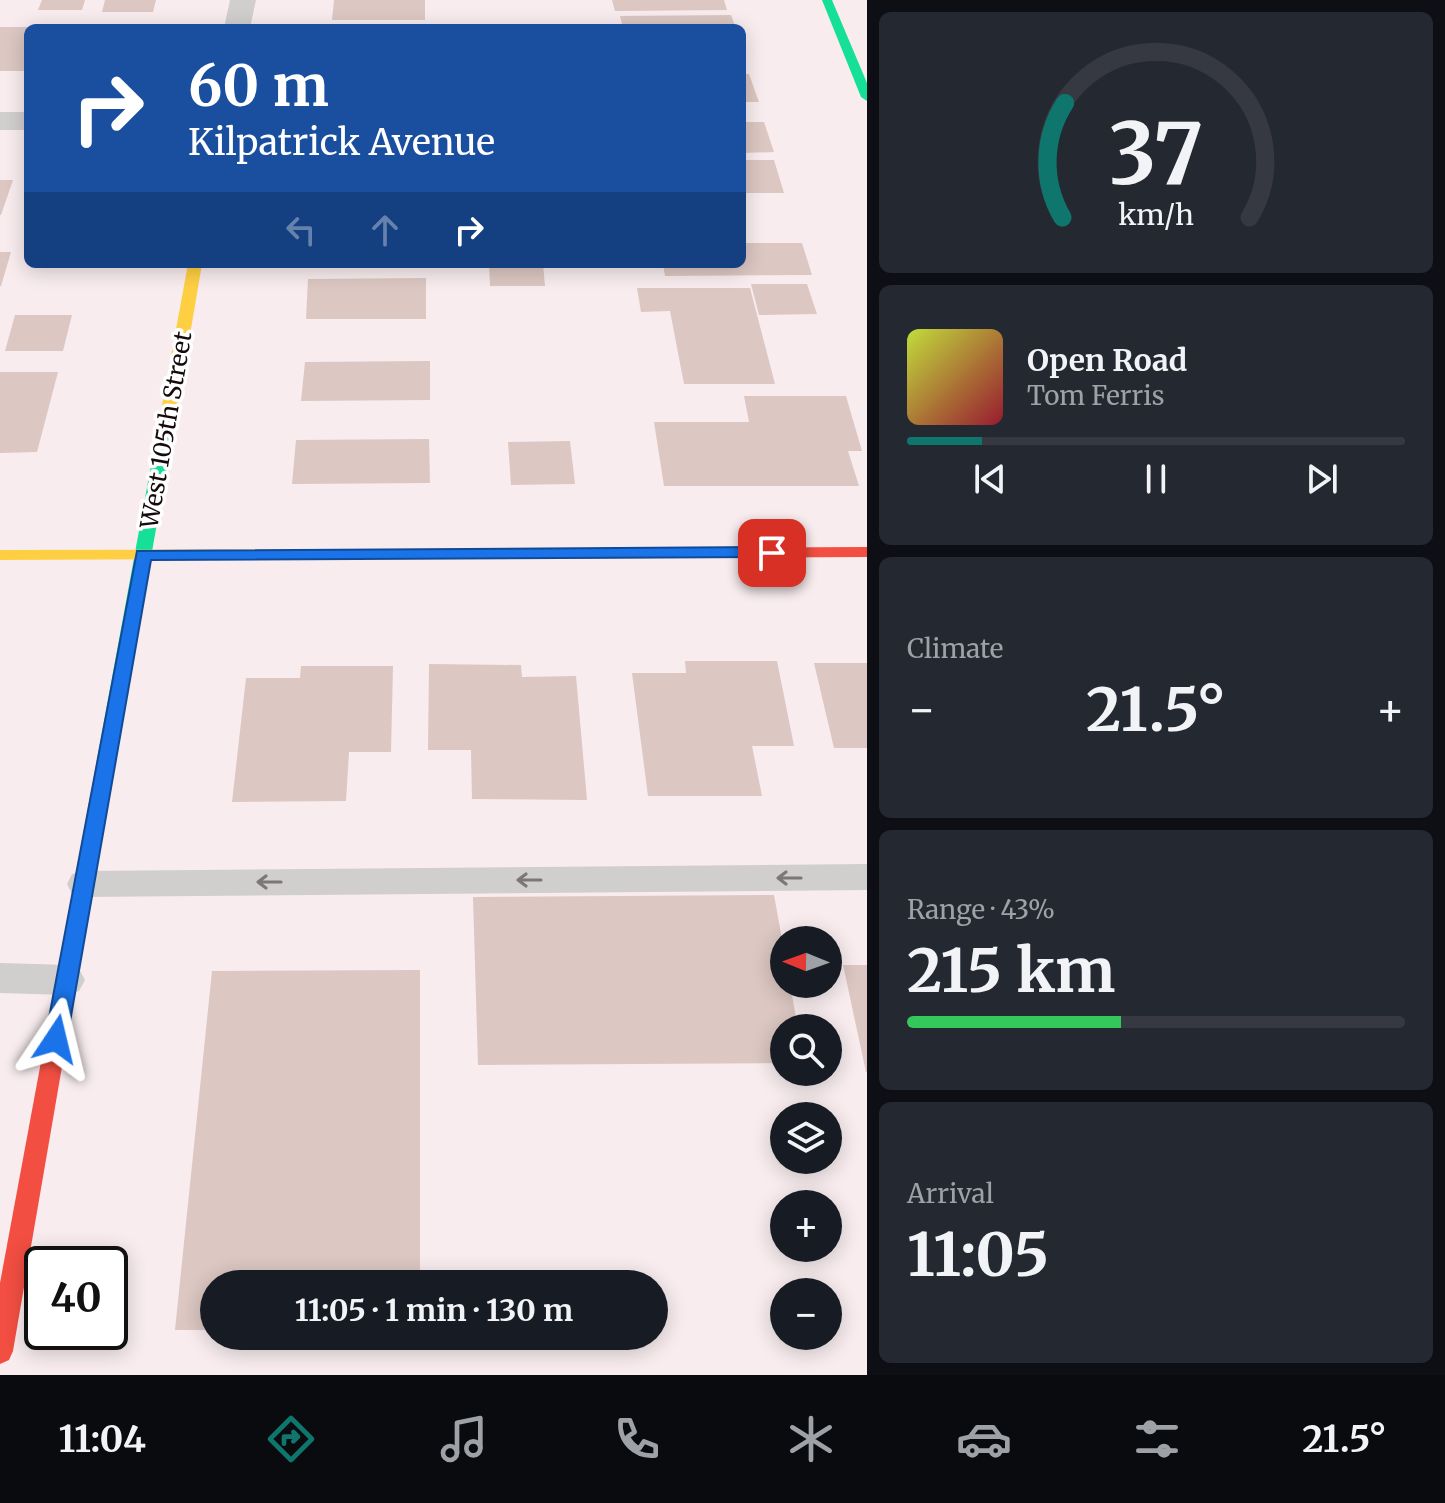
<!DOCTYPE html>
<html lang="en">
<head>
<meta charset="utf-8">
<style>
  :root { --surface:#171b24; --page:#242831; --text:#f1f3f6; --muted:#9ea1a6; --line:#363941; --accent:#0f766e }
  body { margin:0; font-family:Merriweather,serif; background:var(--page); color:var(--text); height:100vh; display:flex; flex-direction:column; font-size:30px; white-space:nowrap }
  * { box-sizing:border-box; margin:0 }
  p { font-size:26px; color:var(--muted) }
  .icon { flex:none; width:44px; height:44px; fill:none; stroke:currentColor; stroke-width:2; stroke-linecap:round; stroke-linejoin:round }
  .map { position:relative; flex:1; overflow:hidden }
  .sheet { display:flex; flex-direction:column; gap:12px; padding:12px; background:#0d0f14; width:578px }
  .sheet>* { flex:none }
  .top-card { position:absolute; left:24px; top:24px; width:722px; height:244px; border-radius:12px; box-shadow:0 4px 20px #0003; background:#1a4fa0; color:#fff; overflow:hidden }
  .needle { width:52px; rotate:271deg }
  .buttons { position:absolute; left:770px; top:926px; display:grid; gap:16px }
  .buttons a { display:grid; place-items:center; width:72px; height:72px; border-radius:50%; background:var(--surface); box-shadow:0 4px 20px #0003; font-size:40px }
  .speed { position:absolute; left:24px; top:1246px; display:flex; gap:16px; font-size:40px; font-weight:700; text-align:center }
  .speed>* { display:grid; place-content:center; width:104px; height:104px; border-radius:50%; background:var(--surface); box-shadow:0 4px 20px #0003; line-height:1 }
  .speed .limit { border:4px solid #111; border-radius:12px; background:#fff; color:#111 }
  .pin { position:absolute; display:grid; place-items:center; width:68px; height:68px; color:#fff; margin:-34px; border-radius:16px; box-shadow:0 4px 12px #0006 }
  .me { position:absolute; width:88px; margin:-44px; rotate:10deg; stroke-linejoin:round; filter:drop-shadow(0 0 6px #0008) }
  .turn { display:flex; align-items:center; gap:28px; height:168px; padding:0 32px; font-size:36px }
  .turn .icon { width:104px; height:104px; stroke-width:2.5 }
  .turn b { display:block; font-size:56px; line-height:68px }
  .lanes { display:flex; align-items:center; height:76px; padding:0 32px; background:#0003; justify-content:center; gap:40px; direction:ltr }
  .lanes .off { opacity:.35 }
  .big { font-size:60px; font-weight:700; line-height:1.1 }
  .sheet .card { flex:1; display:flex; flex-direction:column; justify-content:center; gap:12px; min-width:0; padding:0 28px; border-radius:12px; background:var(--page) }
  .sheet .dial { align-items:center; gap:0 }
  .dial svg { height:208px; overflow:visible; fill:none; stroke:var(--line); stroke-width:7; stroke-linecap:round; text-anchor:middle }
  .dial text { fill:var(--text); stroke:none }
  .song { display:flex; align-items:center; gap:24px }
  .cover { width:96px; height:96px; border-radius:12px; background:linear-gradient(135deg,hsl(70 70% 55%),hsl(350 70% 35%)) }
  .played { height:8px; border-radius:4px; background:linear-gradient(90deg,var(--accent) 15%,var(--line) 15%) }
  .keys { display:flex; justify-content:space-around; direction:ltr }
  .heat { display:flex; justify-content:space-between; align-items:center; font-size:44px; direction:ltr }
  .charge { height:12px; border-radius:6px; background:linear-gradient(90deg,#34c759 43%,var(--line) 0) }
  .trip { position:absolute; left:200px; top:1270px; width:468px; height:80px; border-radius:40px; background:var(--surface); box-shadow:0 4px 20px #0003; font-weight:700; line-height:80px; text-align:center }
  .dock { display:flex; height:128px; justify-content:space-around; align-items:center; background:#090b0e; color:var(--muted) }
  .dock .icon { width:56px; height:56px }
  .dock .active { color:var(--accent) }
  .dock b { font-size:36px; color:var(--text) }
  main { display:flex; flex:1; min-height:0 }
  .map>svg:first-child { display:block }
  .building { fill:#dcc7c2 }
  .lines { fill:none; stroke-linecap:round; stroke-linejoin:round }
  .lane { fill:#d1cece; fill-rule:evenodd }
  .street { fill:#d1cece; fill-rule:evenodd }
  .fast { fill:#16e098; fill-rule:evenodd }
  .slow { fill:#ffcf43; fill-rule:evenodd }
  .jam { fill:#f24e42; fill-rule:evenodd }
  .oneway { stroke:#7c7677 }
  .route { fill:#1a73e8; stroke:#114b97; stroke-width:2 }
  .labels { text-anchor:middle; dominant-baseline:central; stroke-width:7; stroke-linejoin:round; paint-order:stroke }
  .street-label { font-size:24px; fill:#150a0c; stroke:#fff }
</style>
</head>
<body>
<main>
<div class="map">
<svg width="867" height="1375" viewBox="0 0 867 1375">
  <rect width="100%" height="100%" fill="#f8ecee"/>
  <g class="building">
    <polygon points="42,0 85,0 82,10 38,10"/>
    <polygon points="105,0 156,0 153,12 102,12"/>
    <polygon points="334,0 425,0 425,20 332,20"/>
    <polygon points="612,0 724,0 727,10 615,11"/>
    <polygon points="731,15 736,28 623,28 620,16"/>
    <rect x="0" y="27" width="28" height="44"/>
    <polygon points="742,74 749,74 759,102 742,102"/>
    <polygon points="742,122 764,122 774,152 742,153"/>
    <polygon points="742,160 774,160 784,193 742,193"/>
    <polygon points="0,180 13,180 1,215 0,215"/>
    <polygon points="742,243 802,243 812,275 665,276 663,264 742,264"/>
    <polygon points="0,252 11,252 1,286 0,286"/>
    <polygon points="489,264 543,264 545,286 490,286"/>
    <polygon points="426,278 426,319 306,319 308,279"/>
    <polygon points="751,284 807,284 817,314 759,315"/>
    <polygon points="637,288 750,288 775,384 684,384 670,311 641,312"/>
    <polygon points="15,315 72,315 63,351 5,351"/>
    <polygon points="430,361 430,400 301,401 305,362"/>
    <polygon points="0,372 58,372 37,452 0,453"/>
    <polygon points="744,396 846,396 862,451 848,451 859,486 664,486 654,422 749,422"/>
    <polygon points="429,439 430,483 292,484 296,440"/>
    <polygon points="570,441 575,484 511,485 508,442"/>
    <polygon points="685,661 777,661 794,746 752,746 762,796 648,796 632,673 686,673"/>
    <polygon points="814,663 867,663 867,748 834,748"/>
    <polygon points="429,664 521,665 522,677 576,676 587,800 472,799 471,750 428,750"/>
    <polygon points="301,666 393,666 391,752 349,752 346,801 232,802 246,678 300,678"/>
    <polygon points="774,895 784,950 784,984 790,984 798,1028 784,1028 784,1063 478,1065 473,897"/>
    <polygon points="843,965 867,965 867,1072 866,1072"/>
    <polygon points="420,970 420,1284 214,1284 214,1330 175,1330 212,971"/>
  </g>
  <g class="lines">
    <g class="lane">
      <polygon points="867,864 867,890 84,897 72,894 67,884 72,874 84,871"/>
      <polygon points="0,963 67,965 79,969 85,980 79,991 67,995 0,993"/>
    </g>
    <g class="street">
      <polygon points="230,0 256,0 250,28 224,28"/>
      <rect x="0" y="112" width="28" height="18"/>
    </g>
    <g class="fast">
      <polygon points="822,0 832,0 867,83 867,101 861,97"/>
      <polygon points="169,406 177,411 114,765 112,770 98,770 96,765 161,411"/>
    </g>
    <g class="slow">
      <polygon points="188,264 202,264 177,411 169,416 161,411"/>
      <polygon points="427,549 433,550 435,554 433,558 0,560 0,550"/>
    </g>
    <g class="jam">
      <polygon points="867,547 867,557 427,559 419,554 427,549"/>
      <polygon points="105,758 112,760 114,765 13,1351 9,1360 0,1364 0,1283 96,765 98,760"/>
    </g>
  </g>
  <defs><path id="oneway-shaft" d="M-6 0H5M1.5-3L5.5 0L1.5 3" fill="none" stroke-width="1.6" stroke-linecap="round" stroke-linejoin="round" transform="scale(2)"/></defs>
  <g class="oneway">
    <use href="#oneway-shaft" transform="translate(789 878) rotate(180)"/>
    <use href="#oneway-shaft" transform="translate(529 880) rotate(180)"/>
    <use href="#oneway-shaft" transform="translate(269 882) rotate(180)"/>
  </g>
  <polygon class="route" points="772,547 781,553 778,557 151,560 67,1039 64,1046 56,1049 48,1046 45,1039 137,551"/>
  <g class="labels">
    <g class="street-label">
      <text transform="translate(166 430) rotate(-80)">West 105th Street</text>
    </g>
  </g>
</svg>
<div class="buttons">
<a><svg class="needle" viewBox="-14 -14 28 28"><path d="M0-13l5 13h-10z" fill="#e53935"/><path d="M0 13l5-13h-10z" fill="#9ea1a6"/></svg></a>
<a><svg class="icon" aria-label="search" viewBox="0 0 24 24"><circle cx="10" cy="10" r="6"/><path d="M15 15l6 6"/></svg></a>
<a><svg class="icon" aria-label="layers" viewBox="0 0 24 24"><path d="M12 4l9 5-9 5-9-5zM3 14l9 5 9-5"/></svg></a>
<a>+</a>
<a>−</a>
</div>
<div class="speed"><div class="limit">40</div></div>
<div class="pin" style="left:772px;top:553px;background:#d93025"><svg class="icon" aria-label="arrive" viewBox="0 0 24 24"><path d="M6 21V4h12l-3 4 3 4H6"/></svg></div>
<svg class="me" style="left:56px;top:1039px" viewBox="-20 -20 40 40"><path d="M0-17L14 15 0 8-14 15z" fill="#1a73e8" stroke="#fff" stroke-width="4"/></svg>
<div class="trip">11:05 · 1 min · 130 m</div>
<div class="top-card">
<div class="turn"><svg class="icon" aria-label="right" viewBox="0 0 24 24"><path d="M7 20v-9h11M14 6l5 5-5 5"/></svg><div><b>60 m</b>Kilpatrick Avenue</div></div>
<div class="lanes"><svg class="icon off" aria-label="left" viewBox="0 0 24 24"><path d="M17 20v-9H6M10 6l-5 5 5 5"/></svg><svg class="icon off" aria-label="ahead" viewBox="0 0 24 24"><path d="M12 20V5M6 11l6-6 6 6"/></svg><svg class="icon" aria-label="right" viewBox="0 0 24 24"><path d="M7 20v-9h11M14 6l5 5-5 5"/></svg></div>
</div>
</div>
<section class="sheet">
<div class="card dial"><svg viewBox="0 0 100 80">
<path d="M14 69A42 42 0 1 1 86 69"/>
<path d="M14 69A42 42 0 0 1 15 25" stroke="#0f766e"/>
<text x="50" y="56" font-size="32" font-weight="700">37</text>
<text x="50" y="72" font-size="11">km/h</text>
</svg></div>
<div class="card">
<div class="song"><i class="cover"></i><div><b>Open Road</b><p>Tom Ferris</p></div></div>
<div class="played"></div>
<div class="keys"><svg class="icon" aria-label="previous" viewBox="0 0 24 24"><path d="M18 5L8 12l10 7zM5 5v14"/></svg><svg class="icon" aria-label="pause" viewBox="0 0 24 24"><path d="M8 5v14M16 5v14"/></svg><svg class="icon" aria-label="next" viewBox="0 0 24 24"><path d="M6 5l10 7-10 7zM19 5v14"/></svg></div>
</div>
<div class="card"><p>Climate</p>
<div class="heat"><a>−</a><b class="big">21.5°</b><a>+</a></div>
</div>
<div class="card"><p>Range · 43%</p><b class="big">215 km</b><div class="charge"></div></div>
<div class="card"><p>Arrival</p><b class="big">11:05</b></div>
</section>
</main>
<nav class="dock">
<b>11:04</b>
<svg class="icon active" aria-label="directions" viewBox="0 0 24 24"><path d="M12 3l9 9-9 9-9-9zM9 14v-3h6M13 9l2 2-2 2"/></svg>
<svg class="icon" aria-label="music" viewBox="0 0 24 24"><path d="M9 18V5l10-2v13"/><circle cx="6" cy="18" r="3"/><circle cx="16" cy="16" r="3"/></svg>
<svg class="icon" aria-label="phone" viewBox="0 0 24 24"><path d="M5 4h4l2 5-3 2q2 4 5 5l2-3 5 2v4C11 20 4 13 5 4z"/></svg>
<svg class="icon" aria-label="climate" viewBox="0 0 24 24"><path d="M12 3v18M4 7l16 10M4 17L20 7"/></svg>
<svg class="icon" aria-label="car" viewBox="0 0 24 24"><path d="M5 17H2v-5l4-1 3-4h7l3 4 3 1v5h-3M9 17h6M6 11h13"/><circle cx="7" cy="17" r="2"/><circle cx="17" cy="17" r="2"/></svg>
<svg class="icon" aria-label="filters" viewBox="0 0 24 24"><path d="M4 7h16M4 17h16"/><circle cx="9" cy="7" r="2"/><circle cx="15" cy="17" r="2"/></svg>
<b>21.5°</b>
</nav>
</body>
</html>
